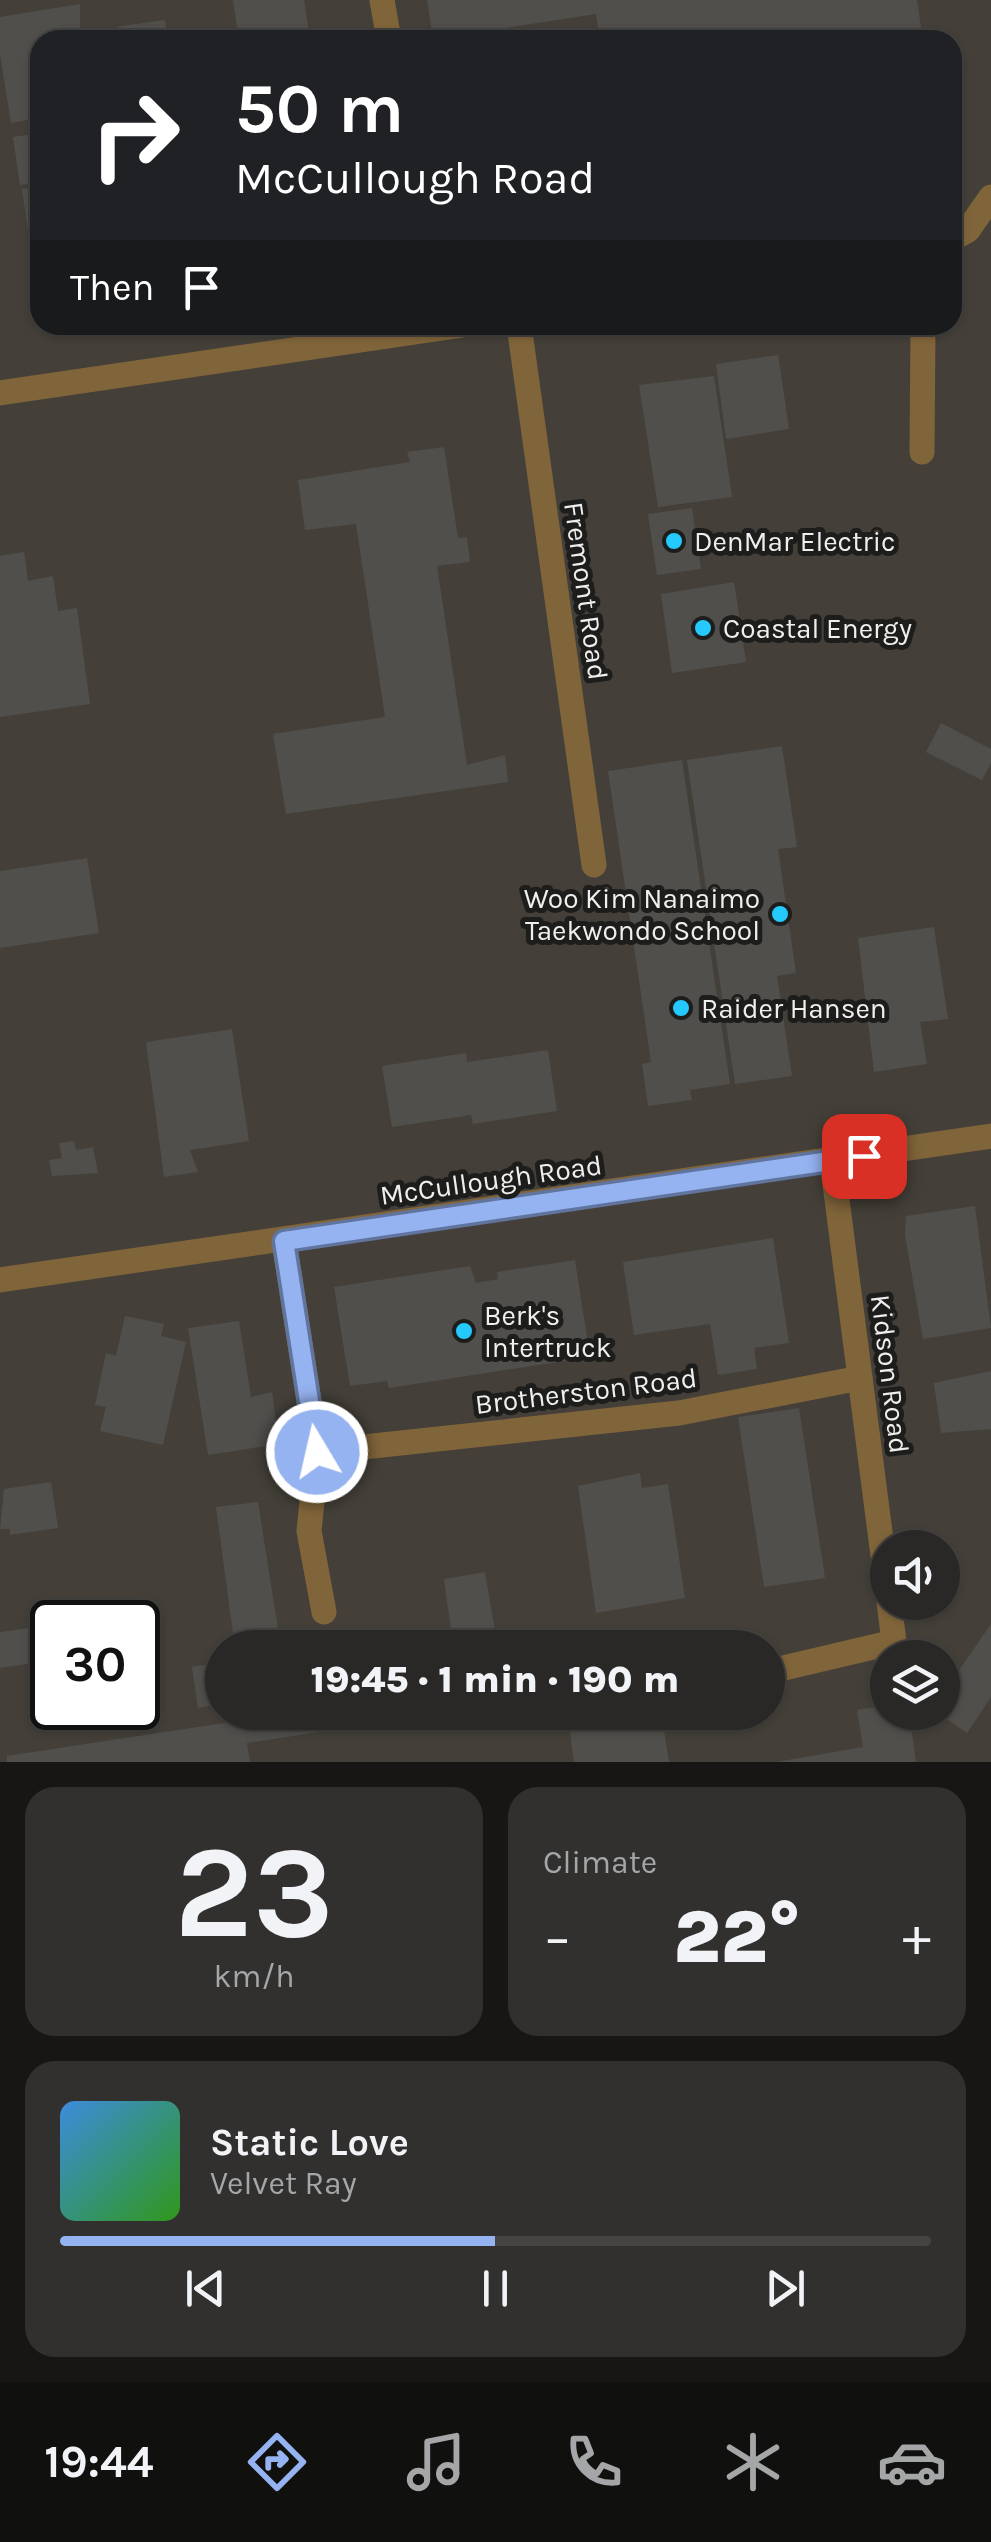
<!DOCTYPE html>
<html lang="en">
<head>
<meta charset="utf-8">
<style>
  :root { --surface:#292826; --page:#31302e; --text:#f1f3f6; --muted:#a5a6a7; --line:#454443; --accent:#95b2f1 }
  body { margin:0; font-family:Karla,sans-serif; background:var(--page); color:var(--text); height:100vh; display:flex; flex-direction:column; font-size:38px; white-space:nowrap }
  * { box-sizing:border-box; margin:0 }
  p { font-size:32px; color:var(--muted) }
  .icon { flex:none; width:55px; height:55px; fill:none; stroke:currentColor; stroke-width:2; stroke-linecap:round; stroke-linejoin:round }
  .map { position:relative; height:1762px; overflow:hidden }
  .details { display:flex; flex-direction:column; gap:25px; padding:25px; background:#171615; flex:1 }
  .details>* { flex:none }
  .top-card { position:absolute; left:30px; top:30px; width:932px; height:305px; border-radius:30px; box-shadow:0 2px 8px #0004,0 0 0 2px var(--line); background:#202124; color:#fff; overflow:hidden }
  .buttons { position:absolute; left:870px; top:1530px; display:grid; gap:20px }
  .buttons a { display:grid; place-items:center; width:90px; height:90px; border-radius:50%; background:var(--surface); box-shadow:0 2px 8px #0004,0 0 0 2px var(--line); font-size:50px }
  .speed { position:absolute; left:30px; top:1600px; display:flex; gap:20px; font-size:50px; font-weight:700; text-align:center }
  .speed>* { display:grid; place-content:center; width:130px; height:130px; border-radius:50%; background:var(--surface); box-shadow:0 2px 8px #0004,0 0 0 2px var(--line); line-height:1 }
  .speed .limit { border:5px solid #111; border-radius:15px; background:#fff; color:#111 }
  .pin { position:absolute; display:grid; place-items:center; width:85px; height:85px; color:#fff; margin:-42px; border-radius:20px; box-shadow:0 5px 15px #0006 }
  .me { position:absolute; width:110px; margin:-55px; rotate:351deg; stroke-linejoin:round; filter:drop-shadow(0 0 8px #0008) }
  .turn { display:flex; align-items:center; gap:35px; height:210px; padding:0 40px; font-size:45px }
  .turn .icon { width:130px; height:130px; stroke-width:2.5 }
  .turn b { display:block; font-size:70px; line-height:85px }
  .then { display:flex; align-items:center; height:95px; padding:0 40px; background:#0003; gap:20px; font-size:38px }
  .big { font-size:75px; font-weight:800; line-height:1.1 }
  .details .tile { flex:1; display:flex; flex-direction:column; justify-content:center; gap:15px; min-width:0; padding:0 35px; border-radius:30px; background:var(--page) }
  .details .dial { align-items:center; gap:0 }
  .dial b { font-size:130px; line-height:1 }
  .song { display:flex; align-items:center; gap:30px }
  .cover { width:120px; height:120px; border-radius:15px; background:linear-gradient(135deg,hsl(210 70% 55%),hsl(110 70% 35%)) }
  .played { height:10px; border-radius:5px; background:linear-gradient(90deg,var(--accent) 50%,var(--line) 50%) }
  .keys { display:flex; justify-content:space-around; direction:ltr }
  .heat { display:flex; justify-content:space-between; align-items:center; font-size:55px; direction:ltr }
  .details .tiles { flex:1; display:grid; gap:25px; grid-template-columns:1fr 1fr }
  .tile:last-child { grid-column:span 2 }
  .trip { position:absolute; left:205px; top:1630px; width:580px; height:100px; border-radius:50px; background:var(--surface); box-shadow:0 2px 8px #0004,0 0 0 2px var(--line); font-weight:800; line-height:100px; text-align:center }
  .tab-bar { display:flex; height:160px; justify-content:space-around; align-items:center; background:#10100f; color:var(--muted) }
  .tab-bar .icon { width:70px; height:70px }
  .tab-bar .active { color:var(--accent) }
  .tab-bar b { font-size:45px; color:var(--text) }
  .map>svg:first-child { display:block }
  .built { fill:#444039; fill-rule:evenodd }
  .building { fill:#504f4c }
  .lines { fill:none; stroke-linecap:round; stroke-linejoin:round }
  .minor { stroke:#81653a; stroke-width:25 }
  .route-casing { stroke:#61749d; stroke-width:25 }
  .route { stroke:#95b2f1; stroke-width:18 }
  .poi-dot { fill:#24c9fe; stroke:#1d1d1c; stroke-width:4 }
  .labels { text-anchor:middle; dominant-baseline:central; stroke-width:10; stroke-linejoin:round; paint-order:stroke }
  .poi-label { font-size:28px; fill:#f0efee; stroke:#1d1d1c; text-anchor:start }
  .street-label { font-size:28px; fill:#f0efee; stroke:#1d1d1c }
</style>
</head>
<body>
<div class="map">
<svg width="991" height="1762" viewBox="0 0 991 1762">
  <rect width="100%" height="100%" fill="#373533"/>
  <path class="built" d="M0,0h991v1762h-991zM40,40h912v285h-912zM888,1548h54v54h-54zM52,1622h86v86h-86zM222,1648h546v64h-546zM888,1658h54v54h-54z"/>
  <g class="building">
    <polygon points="233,0 304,0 310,40 239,40"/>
    <polygon points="427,0 917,0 923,40 662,40 660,31 648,33 649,40 600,40 596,14 433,39"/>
    <polygon points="80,4 80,40 40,40 40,83 34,84 38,118 11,123 0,54 0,17"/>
    <polygon points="165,20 168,40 103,40 103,33 121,26"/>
    <polygon points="40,133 40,182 20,185 13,137"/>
    <polygon points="40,187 40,237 29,238 22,189"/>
    <polygon points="778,355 789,429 726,439 716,364"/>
    <polygon points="714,376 732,497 658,507 639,385"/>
    <polygon points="444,447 458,538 467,537 470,562 437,566 467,765 505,755 508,782 286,814 273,734 385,717 356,524 305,530 298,480 410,462 407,452"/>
    <polygon points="692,508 701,569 657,575 648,514"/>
    <polygon points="24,552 28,581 53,576 58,611 77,608 90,704 0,717 0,556"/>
    <polygon points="734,582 746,662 672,673 661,594"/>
    <polygon points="941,723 991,749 991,763 982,780 926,752"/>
    <polygon points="782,746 797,847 778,849 796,973 777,976 792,1076 735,1084 687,760"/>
    <polygon points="682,760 730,1084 690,1090 692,1100 648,1106 642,1064 651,1062 608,771"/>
    <polygon points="87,858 99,933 0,948 0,871"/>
    <polygon points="934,927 948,1019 920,1022 927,1064 874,1072 858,938"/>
    <polygon points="232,1029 249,1141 190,1150 198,1172 164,1177 146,1042"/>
    <polygon points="548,1050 557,1111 473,1124 471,1115 392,1127 382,1066 466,1053 467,1062"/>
    <polygon points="74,1141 76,1150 93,1147 98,1173 52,1176 49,1160 62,1158 59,1143"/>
    <polygon points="975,1206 991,1328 923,1339 905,1235 906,1216"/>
    <polygon points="773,1238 789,1343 754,1348 757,1369 718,1375 710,1324 634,1335 623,1262"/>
    <polygon points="575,1260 590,1357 389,1388 387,1381 350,1386 334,1287 470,1266 476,1283 498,1279 497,1272"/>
    <polygon points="125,1316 164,1324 161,1336 186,1342 163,1445 100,1431 106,1407 95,1405 106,1353 116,1356"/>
    <polygon points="239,1321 251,1397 272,1392 279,1444 208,1455 188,1328"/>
    <polygon points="991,1371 991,1429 941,1433 934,1383"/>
    <polygon points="799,1408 825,1578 764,1587 738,1417"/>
    <polygon points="640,1473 642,1488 668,1484 685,1598 596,1613 578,1486"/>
    <polygon points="51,1482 58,1528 10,1535 10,1529 0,1529 4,1489"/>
    <polygon points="258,1502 281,1648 235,1648 216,1507"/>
    <polygon points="485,1572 495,1631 452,1637 444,1579"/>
    <polygon points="991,1624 991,1697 967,1733 936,1712 942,1712 942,1695"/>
    <polygon points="52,1625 52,1660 0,1668 0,1632"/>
    <polygon points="222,1662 222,1703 198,1708 192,1667"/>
    <polygon points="888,1705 888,1712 909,1712 916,1762 776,1762 863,1747 857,1710"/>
    <polygon points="243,1712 322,1712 325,1731 247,1743 250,1762 7,1762 7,1756 244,1720"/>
    <polygon points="567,1712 661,1712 669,1762 574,1762"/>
  </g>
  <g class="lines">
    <g class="minor">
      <polyline points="382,0 389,40"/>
      <polyline points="952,239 968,230 991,197"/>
      <polyline points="519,325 594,865"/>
      <polyline points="0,393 463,325"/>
      <polyline points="922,452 923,325"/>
      <polyline points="832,1161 888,1594"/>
      <polyline points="284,1241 317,1452 309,1531 324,1612"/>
      <polyline points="0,1280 991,1136"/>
      <polyline points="317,1452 679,1413 860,1378"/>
      <polyline points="771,1671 894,1642 889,1602"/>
    </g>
  </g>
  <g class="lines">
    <defs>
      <polyline id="route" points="317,1452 284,1241 864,1156"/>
    </defs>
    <use href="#route" class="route-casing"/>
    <use href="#route" class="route"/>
  </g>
  <g class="poi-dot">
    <circle cx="674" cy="541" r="10"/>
    <circle cx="703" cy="628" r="10"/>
    <circle cx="780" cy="914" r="10"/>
    <circle cx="681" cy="1008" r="10"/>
    <circle cx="464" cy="1331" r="10"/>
  </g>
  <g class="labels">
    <g class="poi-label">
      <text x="694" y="541">DenMar Electric</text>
      <text x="723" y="628">Coastal Energy</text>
      <text x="760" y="898" text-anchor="end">Woo Kim Nanaimo<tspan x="760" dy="32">Taekwondo School</tspan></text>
      <text x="701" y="1008">Raider Hansen</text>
      <text x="484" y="1315">Berk's<tspan x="484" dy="32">Intertruck</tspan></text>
    </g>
    <g class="street-label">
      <text transform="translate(586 591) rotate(82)">Fremont Road</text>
      <text transform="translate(491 1180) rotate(-8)">McCullough Road</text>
      <text transform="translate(890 1374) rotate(83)">Kidson Road</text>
      <text transform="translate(586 1391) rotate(-7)">Brotherston Road</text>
    </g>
  </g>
</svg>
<div class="buttons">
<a><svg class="icon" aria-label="sound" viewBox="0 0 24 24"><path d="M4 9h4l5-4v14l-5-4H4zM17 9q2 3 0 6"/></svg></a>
<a><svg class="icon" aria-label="layers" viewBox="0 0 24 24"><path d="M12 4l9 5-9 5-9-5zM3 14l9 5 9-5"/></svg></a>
</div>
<div class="speed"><div class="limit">30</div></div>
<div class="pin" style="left:864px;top:1156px;background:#d93025"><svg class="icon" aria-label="arrive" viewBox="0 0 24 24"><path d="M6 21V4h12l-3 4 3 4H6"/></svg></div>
<svg class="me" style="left:317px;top:1452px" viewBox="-20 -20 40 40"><circle r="17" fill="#95b2f1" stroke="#fff" stroke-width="3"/><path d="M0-11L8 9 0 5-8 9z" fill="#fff"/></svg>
<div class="trip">19:45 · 1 min · 190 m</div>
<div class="top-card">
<div class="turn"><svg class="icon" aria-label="right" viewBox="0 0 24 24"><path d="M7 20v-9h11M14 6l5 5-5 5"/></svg><div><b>50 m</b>McCullough Road</div></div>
<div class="then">Then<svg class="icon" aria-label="arrive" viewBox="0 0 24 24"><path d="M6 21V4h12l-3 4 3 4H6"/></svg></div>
</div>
</div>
<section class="details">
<div class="tiles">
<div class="tile dial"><b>23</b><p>km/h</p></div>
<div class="tile"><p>Climate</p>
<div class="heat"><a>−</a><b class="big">22°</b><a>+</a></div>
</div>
<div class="tile">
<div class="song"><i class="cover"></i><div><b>Static Love</b><p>Velvet Ray</p></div></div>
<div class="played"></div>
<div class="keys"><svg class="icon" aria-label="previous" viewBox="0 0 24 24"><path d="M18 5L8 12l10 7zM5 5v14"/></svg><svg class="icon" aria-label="pause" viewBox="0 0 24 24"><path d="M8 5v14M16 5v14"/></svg><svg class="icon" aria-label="next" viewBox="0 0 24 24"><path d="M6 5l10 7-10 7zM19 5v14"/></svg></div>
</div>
</div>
</section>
<nav class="tab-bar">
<b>19:44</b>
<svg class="icon active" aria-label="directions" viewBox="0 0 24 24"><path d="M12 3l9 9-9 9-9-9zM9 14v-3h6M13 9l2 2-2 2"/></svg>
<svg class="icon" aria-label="music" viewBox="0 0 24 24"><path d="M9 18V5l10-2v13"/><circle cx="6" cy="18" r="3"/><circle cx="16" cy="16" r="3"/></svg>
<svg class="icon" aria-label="phone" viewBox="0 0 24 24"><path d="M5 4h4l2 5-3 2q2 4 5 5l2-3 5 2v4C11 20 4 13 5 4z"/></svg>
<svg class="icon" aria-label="climate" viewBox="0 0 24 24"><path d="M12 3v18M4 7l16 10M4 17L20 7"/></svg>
<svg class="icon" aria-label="car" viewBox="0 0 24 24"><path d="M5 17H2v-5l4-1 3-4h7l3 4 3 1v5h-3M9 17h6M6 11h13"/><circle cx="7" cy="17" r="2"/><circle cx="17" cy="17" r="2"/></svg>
</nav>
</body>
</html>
